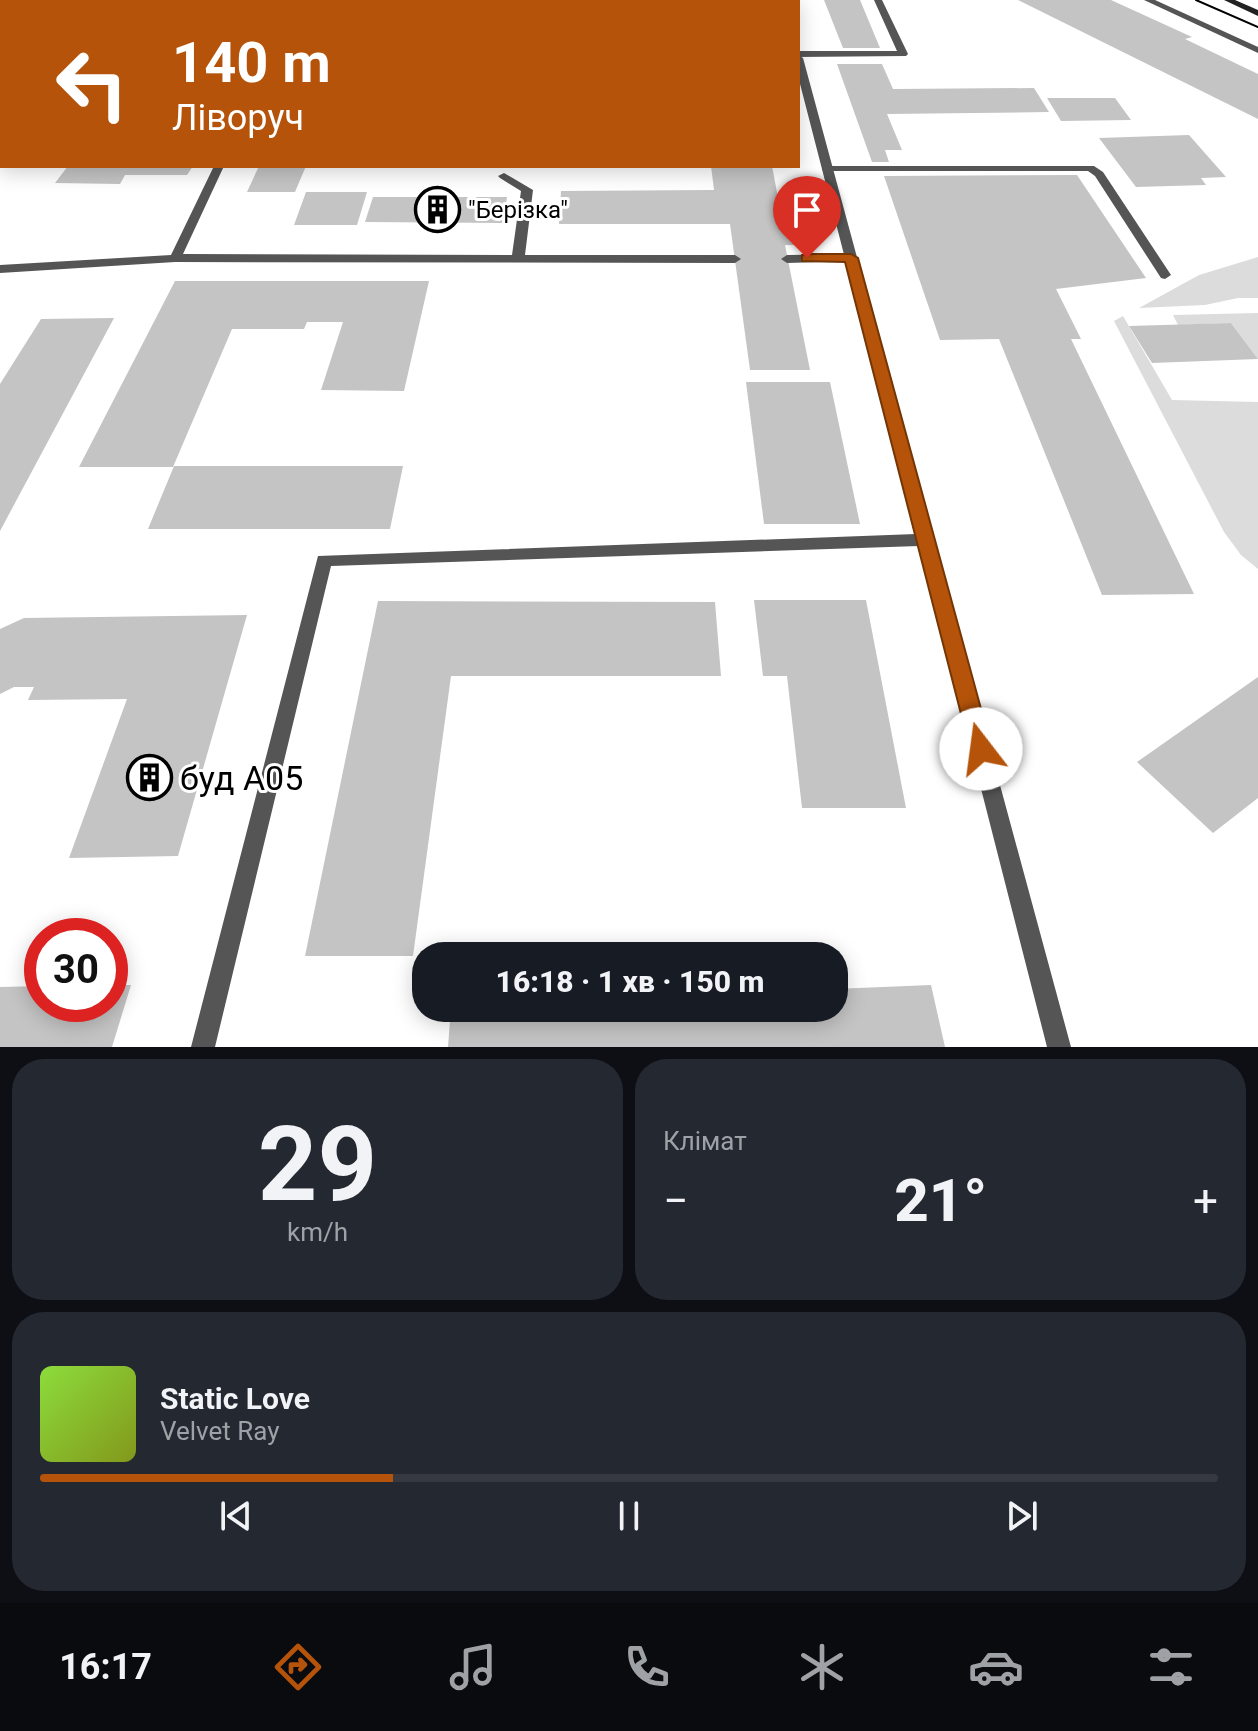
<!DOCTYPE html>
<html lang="uk">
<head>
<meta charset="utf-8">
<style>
  :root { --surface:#171b24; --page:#242831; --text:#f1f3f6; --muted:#9ea1a6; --line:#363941; --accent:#b45309 }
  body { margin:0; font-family:Roboto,sans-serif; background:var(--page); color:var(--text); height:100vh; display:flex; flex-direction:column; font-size:30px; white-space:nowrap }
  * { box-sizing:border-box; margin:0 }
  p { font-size:26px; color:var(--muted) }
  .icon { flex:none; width:44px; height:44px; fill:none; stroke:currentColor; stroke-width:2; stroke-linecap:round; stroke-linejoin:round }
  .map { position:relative; height:1047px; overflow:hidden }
  .panel { display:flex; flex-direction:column; gap:12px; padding:12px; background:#0d0f14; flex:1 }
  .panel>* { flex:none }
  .hud { position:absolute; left:0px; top:0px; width:800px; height:168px; box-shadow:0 4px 20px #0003; background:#b45309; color:#fff; overflow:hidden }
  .speed { position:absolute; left:24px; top:918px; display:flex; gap:16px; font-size:40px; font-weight:700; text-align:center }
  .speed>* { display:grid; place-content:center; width:104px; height:104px; border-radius:50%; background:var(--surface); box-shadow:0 4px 20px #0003; line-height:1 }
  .speed .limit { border:12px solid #d22; background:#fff; color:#111 }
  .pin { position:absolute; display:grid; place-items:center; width:68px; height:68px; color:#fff; margin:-82px -34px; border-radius:50% 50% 50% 0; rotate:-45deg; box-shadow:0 0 8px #0007 }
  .pin .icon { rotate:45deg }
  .me { position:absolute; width:88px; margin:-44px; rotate:345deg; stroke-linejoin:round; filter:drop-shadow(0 0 6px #0008) }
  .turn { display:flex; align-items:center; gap:28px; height:168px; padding:0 40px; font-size:36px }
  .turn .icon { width:104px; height:104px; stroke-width:2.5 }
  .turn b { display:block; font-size:56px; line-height:68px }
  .big { font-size:60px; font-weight:800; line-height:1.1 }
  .panel .tile { flex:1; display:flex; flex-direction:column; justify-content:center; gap:12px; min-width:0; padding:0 28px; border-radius:32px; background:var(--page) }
  .panel .dial { align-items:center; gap:0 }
  .dial b { font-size:104px; line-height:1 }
  .song { display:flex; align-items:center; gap:24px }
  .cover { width:96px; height:96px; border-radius:12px; background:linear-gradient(135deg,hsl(90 70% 55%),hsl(70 70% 35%)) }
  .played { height:8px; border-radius:4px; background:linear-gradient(90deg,var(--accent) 30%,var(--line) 30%) }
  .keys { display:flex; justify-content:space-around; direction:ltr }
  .heat { display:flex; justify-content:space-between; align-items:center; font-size:44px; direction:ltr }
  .panel .tiles { flex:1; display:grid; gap:12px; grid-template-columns:1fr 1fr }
  .tile:last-child { grid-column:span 2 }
  .trip { position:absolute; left:412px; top:942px; width:436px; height:80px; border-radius:32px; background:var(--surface); box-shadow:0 4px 20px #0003; font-weight:800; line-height:80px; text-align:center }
  .tabs { display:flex; height:128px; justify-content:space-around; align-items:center; background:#090b0e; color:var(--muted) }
  .tabs .icon { width:56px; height:56px }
  .tabs .selected { color:var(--accent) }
  .tabs b { font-size:36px; color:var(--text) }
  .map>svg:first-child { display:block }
  .green { fill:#dcdcdc }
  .building { fill:#c4c4c4 }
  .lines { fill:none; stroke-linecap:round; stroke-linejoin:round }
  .lane { fill:#555; fill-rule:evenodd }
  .street { fill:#555; fill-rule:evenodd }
  .secondary { fill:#222; fill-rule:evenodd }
  .tram { stroke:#000; stroke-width:2 }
  .route { fill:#b45309; stroke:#753606; stroke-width:2 }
  .labels { text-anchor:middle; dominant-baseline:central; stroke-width:6; stroke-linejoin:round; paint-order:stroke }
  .far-poi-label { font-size:24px; fill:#000; stroke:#fff; text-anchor:start }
  .near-poi-label { font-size:34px; fill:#000; stroke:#fff; text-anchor:start }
</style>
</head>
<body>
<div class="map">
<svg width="1258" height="1047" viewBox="0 0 1258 1047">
  <rect width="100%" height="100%" fill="#fff"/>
  <g class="green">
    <polygon points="1258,257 1258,298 1238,298 1205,305 1139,308 1199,275"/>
    <polygon points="1258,313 1258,359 1231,323 1178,325 1173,315"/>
    <polygon points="1123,316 1172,400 1258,402 1258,569 1241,555 1224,532 1114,321"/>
  </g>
  <g class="building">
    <polygon points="824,0 860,0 880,48 843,48"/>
    <polygon points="1018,0 1111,0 1192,37 1185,39 1258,74 1258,119"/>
    <polygon points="837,64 882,64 893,89 1034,88 1049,112 887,114 902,150 885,150 889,162 872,162"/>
    <polygon points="1047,98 1115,98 1131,120 1061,121"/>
    <polygon points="1189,135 1226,177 1201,178 1206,185 1136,187 1099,138"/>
    <polygon points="68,166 193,166 187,175 125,175 120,184 55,183"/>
    <polygon points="259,166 306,166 295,192 247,192"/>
    <polygon points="711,166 772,166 783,224 798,224 802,245 785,245 810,370 750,370 730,224 559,224 561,191 714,190"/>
    <polygon points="1077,175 1146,278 1056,289 1081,339 1071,339 1194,594 1102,595 999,339 940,340 884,176"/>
    <polygon points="306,192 367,192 357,225 294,225"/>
    <polygon points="373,197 507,197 503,223 365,222"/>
    <polygon points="175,281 429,281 404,391 321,390 343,322 307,322 304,329 232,329 173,467 79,467"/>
    <polygon points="114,318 0,531 0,384 41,319"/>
    <polygon points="1231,323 1258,359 1152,363 1129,326"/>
    <polygon points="746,382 830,382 860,524 764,524"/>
    <polygon points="174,466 403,466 390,529 148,529"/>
    <polygon points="754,600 866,600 906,808 802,808 787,676 763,676"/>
    <polygon points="378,601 715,602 721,676 451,676 413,956 305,956"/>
    <polygon points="247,615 178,856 69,858 127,699 28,700 34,687 14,687 0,694 0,629 24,618"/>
    <polygon points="1258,677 1258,798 1213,833 1137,762"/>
    <polygon points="110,985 131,985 112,1047 0,1047 0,987 42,986 42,1004 110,1004"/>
    <polygon points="931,985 945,1047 448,1047 451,1008 834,1008 834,989"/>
  </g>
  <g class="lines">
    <g class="lane">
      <rect x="650" y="0" width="8" height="2"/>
      <polygon points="874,0 882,0 908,54 906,56 798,57 798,51 897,51"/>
      <polygon points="1144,0 1155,0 1258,47 1258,53"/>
      <polygon points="214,166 224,166 183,254 512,255 521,191 500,178 498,176 504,173 533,190 525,255 735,255 741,259 735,263 175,262 0,273 0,265 171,255"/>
      <polygon points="827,166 1094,166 1103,172 1171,275 1165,279 1161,278 1095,176 1088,171 823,171 822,169"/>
      <polygon points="851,254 855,255 855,261 787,263 781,259 787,255"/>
    </g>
    <g class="street">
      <rect x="779" y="0" width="8" height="2"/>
      <polygon points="798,55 803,58 1071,1047 1047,1047 919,546 331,566 215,1047 191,1047 318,556 916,534 798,76"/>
    </g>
    <polygon class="secondary" points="1224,0 1235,0 1258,10 1258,16"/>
    <polyline class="tram" points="1196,0 1258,27"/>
  </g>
  <polygon class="route" points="807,254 851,254 858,258 992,749 988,756 981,758 973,756 970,749 845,262 802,261 802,255"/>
  <defs>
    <symbol id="building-ring" viewBox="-11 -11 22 22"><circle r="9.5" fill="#fff" stroke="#000" stroke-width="1.5"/><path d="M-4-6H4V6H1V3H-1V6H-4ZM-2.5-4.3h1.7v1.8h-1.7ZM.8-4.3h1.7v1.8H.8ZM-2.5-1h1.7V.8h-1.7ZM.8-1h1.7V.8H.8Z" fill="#000"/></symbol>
  </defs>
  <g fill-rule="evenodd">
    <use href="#building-ring" x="412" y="184" width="51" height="51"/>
    <use href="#building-ring" x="124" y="752" width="51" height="51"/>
  </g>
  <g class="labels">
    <g class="far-poi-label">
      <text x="468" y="210">"Берізка"</text>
    </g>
    <g class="near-poi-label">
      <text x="180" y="778">буд А05</text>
    </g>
  </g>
</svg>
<div class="speed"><div class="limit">30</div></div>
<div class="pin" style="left:807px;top:258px;background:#d93025"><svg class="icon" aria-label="arrive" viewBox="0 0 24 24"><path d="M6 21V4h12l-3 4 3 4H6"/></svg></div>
<svg class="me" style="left:981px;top:749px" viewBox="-20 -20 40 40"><circle r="19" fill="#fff"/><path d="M0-13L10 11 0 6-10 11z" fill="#b45309"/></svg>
<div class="trip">16:18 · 1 хв · 150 m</div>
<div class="hud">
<div class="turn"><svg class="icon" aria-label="left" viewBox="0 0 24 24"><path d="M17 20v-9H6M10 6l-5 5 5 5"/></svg><div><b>140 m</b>Ліворуч</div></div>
</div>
</div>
<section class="panel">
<div class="tiles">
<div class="tile dial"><b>29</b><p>km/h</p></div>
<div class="tile"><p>Клімат</p>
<div class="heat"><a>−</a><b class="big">21°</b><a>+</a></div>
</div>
<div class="tile">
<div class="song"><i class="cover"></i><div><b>Static Love</b><p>Velvet Ray</p></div></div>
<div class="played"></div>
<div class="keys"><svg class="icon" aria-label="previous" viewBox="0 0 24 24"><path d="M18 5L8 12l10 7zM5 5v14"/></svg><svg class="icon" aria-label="pause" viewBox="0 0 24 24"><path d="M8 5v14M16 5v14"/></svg><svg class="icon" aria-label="next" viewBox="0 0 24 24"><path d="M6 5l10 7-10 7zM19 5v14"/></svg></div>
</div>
</div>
</section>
<nav class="tabs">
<b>16:17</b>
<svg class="icon selected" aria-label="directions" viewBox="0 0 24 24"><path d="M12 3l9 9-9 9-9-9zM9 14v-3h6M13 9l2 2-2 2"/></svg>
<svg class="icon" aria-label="music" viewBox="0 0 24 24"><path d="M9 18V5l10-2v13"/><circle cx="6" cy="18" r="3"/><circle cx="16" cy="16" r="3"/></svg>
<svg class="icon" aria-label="phone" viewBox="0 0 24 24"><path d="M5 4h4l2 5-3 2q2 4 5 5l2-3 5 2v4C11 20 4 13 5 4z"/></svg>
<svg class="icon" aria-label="climate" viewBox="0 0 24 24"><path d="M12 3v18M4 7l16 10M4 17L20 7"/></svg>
<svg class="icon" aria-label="car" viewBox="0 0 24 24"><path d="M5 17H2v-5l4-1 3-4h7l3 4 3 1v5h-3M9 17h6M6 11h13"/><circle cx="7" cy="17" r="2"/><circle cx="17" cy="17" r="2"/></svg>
<svg class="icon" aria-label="filters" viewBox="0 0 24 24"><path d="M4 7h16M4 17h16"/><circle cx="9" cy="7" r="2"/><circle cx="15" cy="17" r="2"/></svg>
</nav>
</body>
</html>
